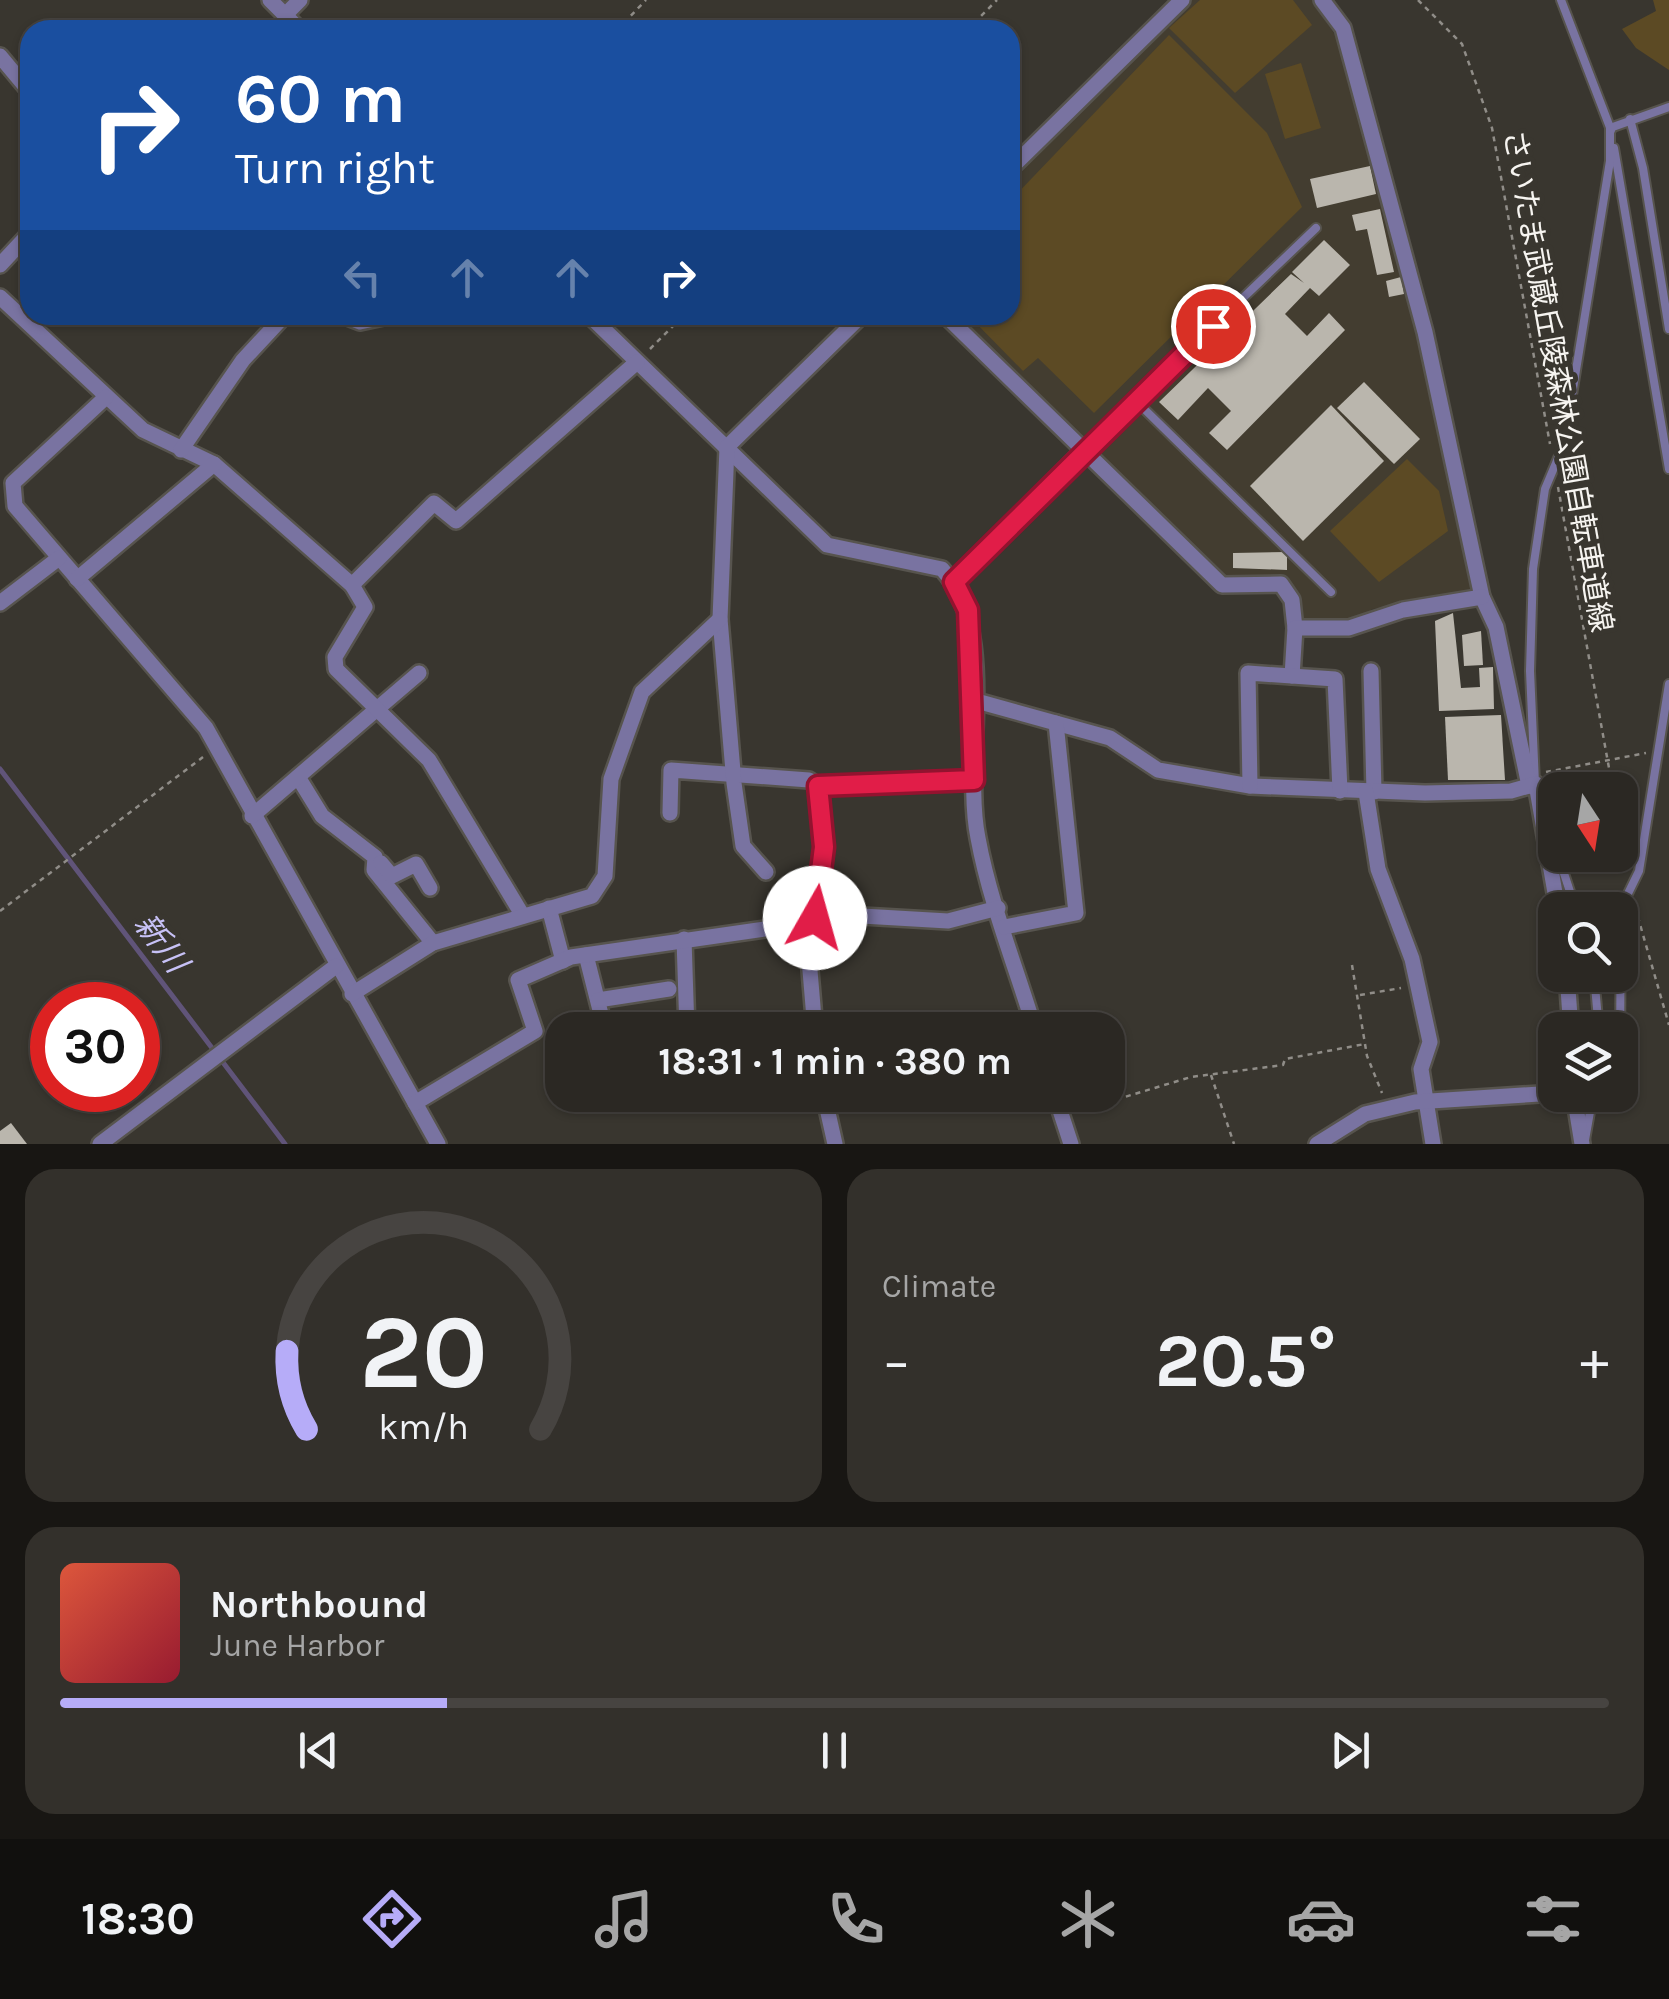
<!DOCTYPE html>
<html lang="en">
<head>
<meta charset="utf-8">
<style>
  :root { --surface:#2b2823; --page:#33302b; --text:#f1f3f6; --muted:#a6a6a6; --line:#474441; --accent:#b6acf8 }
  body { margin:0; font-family:Karla,"Noto Sans JP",sans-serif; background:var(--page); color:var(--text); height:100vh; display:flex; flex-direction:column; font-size:38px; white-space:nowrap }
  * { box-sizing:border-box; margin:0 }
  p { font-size:32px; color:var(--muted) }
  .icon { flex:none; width:55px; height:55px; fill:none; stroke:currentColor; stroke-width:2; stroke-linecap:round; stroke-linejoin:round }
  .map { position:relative; height:1144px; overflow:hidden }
  .details { display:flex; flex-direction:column; gap:25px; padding:25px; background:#181613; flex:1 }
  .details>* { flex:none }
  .hud { position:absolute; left:20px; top:20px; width:1000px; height:305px; border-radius:30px; box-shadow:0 2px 8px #0004,0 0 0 2px var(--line); background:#1a4fa0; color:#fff; overflow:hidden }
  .needle { width:65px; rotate:168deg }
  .buttons { position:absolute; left:1538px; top:772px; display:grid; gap:20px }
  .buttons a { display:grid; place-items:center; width:100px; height:100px; border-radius:20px; background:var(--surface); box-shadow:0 2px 8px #0004,0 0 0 2px var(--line); font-size:50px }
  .speed { position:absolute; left:30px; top:982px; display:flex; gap:20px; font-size:50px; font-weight:700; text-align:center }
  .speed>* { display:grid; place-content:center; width:130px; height:130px; border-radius:50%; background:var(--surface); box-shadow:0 2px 8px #0004,0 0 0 2px var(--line); line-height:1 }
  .speed .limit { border:15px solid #d22; background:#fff; color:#111 }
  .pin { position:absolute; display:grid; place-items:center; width:85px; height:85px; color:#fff; margin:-42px; border:5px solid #fff; border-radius:50%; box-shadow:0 2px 10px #0007 }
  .me { position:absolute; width:110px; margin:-55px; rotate:7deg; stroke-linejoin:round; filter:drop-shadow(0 0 8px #0008) }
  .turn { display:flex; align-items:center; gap:35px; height:210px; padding:0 50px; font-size:45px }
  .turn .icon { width:130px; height:130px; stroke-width:2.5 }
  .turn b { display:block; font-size:70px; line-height:85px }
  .lanes { display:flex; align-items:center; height:95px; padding:0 50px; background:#0003; justify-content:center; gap:50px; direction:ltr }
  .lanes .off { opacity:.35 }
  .big { font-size:75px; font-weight:700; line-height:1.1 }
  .details .tile { flex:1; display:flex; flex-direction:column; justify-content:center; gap:15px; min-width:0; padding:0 35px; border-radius:30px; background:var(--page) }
  .details .dial { align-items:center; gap:0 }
  .dial svg { height:260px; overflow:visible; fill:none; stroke:var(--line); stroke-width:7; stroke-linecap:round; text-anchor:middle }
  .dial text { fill:var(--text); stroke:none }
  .song { display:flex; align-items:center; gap:30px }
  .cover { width:120px; height:120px; border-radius:15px; background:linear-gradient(135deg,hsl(10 70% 55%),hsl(350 70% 35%)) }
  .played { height:10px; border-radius:5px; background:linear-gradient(90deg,var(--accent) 25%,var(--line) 25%) }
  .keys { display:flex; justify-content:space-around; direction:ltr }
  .heat { display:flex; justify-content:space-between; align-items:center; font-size:55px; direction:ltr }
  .details .tiles { flex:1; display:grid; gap:25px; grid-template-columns:1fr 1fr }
  .tile:last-child { grid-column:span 2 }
  .trip { position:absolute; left:545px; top:1012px; width:580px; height:100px; border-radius:30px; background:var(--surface); box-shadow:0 2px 8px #0004,0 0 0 2px var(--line); font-weight:700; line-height:100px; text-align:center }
  .menu { display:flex; height:160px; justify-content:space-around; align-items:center; background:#11100e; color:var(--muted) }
  .menu .icon { width:70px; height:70px }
  .menu .current { color:var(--accent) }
  .menu b { font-size:45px; color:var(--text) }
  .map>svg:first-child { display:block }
  .built { fill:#433d30 }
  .green { fill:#5c4a24 }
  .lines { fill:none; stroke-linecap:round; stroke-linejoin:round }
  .stream { stroke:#605479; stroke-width:5 }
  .building { fill:#bab6ad }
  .lane-casing { stroke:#57544e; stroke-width:12 }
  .street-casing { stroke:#57544e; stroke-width:20 }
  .path { stroke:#908d88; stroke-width:2.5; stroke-dasharray:5 5; stroke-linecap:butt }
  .lane { stroke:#7973a1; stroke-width:8 }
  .street { stroke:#7973a1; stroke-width:15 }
  .route-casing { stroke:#92132f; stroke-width:25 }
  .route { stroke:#e11d48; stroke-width:18 }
  .labels { text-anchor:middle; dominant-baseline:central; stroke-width:10; stroke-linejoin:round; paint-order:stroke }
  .street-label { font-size:30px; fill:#f6f4f0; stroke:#39362f }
  .water-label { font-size:32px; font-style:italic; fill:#c7c1f6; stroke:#39362f }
</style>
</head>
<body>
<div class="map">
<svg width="1669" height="1144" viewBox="0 0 1669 1144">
  <rect width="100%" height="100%" fill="#39362f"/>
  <polygon class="built" points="1191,0 1312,0 1339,41 1405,279 1473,594 1372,609 1363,619 1302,620 1297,592 1283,578 1223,581 953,315 1010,315 1010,181"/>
  <g class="green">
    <polygon points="1200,0 1293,0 1312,25 1235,93 1169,28"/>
    <polygon points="1653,0 1669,0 1669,70 1636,48 1622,29 1656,11"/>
    <polygon points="1169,35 1267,133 1302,207 1094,413 1038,358 1023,371 968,315 1010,315 1010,201"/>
    <polygon points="1301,63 1321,128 1285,139 1265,74"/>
    <polygon points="1407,459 1439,491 1448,531 1379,582 1330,531"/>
  </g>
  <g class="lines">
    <polyline class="stream" points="0,769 285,1144"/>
  </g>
  <g class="building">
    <polygon points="1370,166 1376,194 1317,208 1310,179"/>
    <polygon points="1380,209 1394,272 1377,275 1367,229 1356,231 1352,215"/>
    <polygon points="1324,240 1350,265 1319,296 1310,288 1285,314 1307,336 1329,313 1345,330 1227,450 1209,433 1231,411 1208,388 1178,420 1159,402 1291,274 1304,283 1292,272"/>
    <polygon points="1401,277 1404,294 1389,297 1386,281"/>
    <polygon points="1364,382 1420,439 1394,464 1337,408"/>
    <polygon points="1331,405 1384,461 1303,541 1250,486"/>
    <polygon points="1287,552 1287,570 1233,568 1233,553"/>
    <polygon points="1453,613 1461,688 1480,687 1479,668 1493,667 1494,709 1439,711 1435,621"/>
    <polygon points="1481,631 1483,665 1464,666 1462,635"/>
    <polygon points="1501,715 1505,780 1448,780 1445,717"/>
    <polygon points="11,1123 27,1144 0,1144 0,1131"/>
  </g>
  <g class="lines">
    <defs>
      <g id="lane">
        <polyline points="1561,0 1611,130"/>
        <polyline points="1630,119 1643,168 1669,329"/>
        <polyline points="1614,148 1669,469"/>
        <polyline points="1135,400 1331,592"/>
        <polyline points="1085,449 1316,228"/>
        <polyline points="1535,783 1530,671 1533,569 1545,489 1564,444 1610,161 1610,128 1669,107"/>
        <polyline points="1558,855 1576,910"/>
        <polyline points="1594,975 1599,1030"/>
        <polyline points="1620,1053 1621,908 1639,871 1669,684"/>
        <polyline points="1585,1140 1593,1095"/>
      </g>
      <g id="street">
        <polyline points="270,0 300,30"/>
        <polyline points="1322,0 1343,28 1425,332 1482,597 1496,627 1529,786"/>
        <polyline points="285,15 300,0"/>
        <polyline points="0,56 30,92"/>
        <polyline points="1010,169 1182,0"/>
        <polyline points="0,265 30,233"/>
        <polyline points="0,297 143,430 214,464 352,585"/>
        <polyline points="342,315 360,322 393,315"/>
        <path d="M589,315l238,230 115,24c58,63 20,190 36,269 12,65 38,129 57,192"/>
        <polyline points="945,315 1222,585 1281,584 1292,600 1295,628"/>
        <polyline points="106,397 13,483 15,506 206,728 438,1144"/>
        <polyline points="181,450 243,360 285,315"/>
        <polyline points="77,579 214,464"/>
        <polyline points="954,582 1082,452"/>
        <polyline points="0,603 59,558"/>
        <polyline points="1371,671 1374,792"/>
        <polyline points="1292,676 1295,628 1349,628 1403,610 1482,597"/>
        <polyline points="973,700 1110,738 1158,770 1250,786 1425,793 1511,791 1536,784 1558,910"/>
        <polyline points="298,777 322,816 375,857 374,870 433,943"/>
        <polyline points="1250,786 1248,673 1335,679 1340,791"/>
        <polyline points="1366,792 1378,869 1412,959 1430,1042 1421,1069 1433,1144"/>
        <polyline points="670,813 671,770 809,780 818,786 975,780"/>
        <polyline points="252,816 419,673"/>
        <polyline points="381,863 392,876 416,864 430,888"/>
        <polyline points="766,872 743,846 734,783 720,619 727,447 862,315"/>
        <polyline points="549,908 563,961"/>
        <polyline points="523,916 429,760 336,669 335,657 365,607 352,585 434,503 456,521 637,362"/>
        <polyline points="815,918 824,847 818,786"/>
        <polyline points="1004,927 1076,913 1056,723"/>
        <polyline points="684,939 687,1030"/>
        <polyline points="586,955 605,1030"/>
        <polyline points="1567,975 1571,1030"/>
        <polyline points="352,994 433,943 592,896 605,876 611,779 642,692 720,619"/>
        <polyline points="598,1000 669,989"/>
        <polyline points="815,1030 806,923 845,915 948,921 998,908"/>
        <polyline points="824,1095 835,1144"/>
        <polyline points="1055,1095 1071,1144"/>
        <polyline points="1574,1095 1582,1144"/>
        <polyline points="415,1103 535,1031 518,980 571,957 806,923"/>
        <polyline points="100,1144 336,966"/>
        <polyline points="1317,1144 1365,1114 1415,1102 1555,1093"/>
      </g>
    </defs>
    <use href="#lane" class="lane-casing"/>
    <use href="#street" class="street-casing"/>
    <g class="path">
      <polyline points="1418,0 1462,44 1492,128 1550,444"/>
      <polyline points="617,30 646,0"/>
      <polyline points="967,30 997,0"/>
      <polyline points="650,349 684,315"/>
      <polyline points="1558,487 1613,790"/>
      <polyline points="1546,772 1646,753"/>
      <polyline points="1620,832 1626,870"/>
      <polyline points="1635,907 1669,1025"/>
      <polyline points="0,911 203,757"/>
      <polyline points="1352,965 1367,1056 1382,1093"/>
      <polyline points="1360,995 1401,988"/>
      <polyline points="1211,1075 1234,1144"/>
      <polyline points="1078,1111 1191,1077 1283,1065 1285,1059 1365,1044"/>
    </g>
    <use href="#lane" class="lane"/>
    <use href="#street" class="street"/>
  </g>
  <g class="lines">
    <defs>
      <polyline id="route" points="815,918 824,847 818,786 974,780 968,610 954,582 1213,326"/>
    </defs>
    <use href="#route" class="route-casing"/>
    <use href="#route" class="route"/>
  </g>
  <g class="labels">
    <g class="street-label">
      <text transform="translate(1558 381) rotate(80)">さいたま武蔵丘陵森林公園自転車道線</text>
    </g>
    <g class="water-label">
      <text transform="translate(161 943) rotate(53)">新川</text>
    </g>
  </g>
</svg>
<div class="buttons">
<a><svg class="needle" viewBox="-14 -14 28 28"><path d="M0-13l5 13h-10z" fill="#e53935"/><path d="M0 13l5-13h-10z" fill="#a6a6a6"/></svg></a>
<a><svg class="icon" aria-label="search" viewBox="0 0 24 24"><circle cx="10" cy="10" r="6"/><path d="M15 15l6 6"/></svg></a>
<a><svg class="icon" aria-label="layers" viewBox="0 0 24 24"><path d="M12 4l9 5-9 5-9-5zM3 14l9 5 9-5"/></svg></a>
</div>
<div class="speed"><div class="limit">30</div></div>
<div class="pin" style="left:1213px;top:326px;background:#d93025"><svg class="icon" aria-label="arrive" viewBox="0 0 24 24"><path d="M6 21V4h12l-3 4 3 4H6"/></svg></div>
<svg class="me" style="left:815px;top:918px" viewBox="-20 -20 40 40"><circle r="19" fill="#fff"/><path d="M0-13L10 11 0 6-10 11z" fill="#e11d48"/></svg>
<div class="trip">18:31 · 1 min · 380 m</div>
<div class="hud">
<div class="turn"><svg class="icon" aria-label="right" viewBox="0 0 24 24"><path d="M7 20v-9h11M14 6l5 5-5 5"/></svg><div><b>60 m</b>Turn right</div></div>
<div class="lanes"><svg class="icon off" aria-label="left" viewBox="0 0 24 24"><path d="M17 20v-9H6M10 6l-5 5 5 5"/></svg><svg class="icon off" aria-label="ahead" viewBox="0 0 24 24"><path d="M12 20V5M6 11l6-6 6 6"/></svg><svg class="icon off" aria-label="ahead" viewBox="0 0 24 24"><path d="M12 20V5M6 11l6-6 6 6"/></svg><svg class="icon" aria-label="right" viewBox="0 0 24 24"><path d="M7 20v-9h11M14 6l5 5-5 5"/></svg></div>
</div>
</div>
<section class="details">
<div class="tiles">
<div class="tile dial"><svg viewBox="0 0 100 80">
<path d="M14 69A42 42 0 1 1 86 69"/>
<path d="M14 69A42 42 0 0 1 8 45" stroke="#b6acf8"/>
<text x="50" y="56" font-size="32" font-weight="700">20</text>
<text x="50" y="72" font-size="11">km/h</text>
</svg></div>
<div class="tile"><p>Climate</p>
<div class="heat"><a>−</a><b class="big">20.5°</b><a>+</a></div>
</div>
<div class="tile">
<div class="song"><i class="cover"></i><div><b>Northbound</b><p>June Harbor</p></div></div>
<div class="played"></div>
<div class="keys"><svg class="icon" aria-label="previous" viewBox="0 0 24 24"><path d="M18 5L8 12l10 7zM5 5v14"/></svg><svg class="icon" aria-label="pause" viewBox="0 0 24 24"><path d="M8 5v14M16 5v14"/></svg><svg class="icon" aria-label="next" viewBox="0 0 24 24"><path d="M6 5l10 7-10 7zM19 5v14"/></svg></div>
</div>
</div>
</section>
<nav class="menu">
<b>18:30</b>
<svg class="icon current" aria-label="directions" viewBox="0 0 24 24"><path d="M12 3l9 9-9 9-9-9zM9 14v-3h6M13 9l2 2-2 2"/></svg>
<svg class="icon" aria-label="music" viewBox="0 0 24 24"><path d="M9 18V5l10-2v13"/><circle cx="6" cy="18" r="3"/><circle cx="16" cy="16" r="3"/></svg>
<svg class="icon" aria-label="phone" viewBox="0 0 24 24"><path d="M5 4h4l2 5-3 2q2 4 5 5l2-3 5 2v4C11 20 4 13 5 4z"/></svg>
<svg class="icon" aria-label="climate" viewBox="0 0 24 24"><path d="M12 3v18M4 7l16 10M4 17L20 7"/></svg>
<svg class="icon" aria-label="car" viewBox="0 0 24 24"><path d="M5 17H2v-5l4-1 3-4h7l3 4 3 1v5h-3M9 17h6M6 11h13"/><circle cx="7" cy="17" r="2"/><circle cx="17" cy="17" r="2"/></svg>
<svg class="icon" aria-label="filters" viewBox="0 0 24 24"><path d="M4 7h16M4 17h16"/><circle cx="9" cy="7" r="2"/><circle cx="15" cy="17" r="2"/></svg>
</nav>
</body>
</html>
